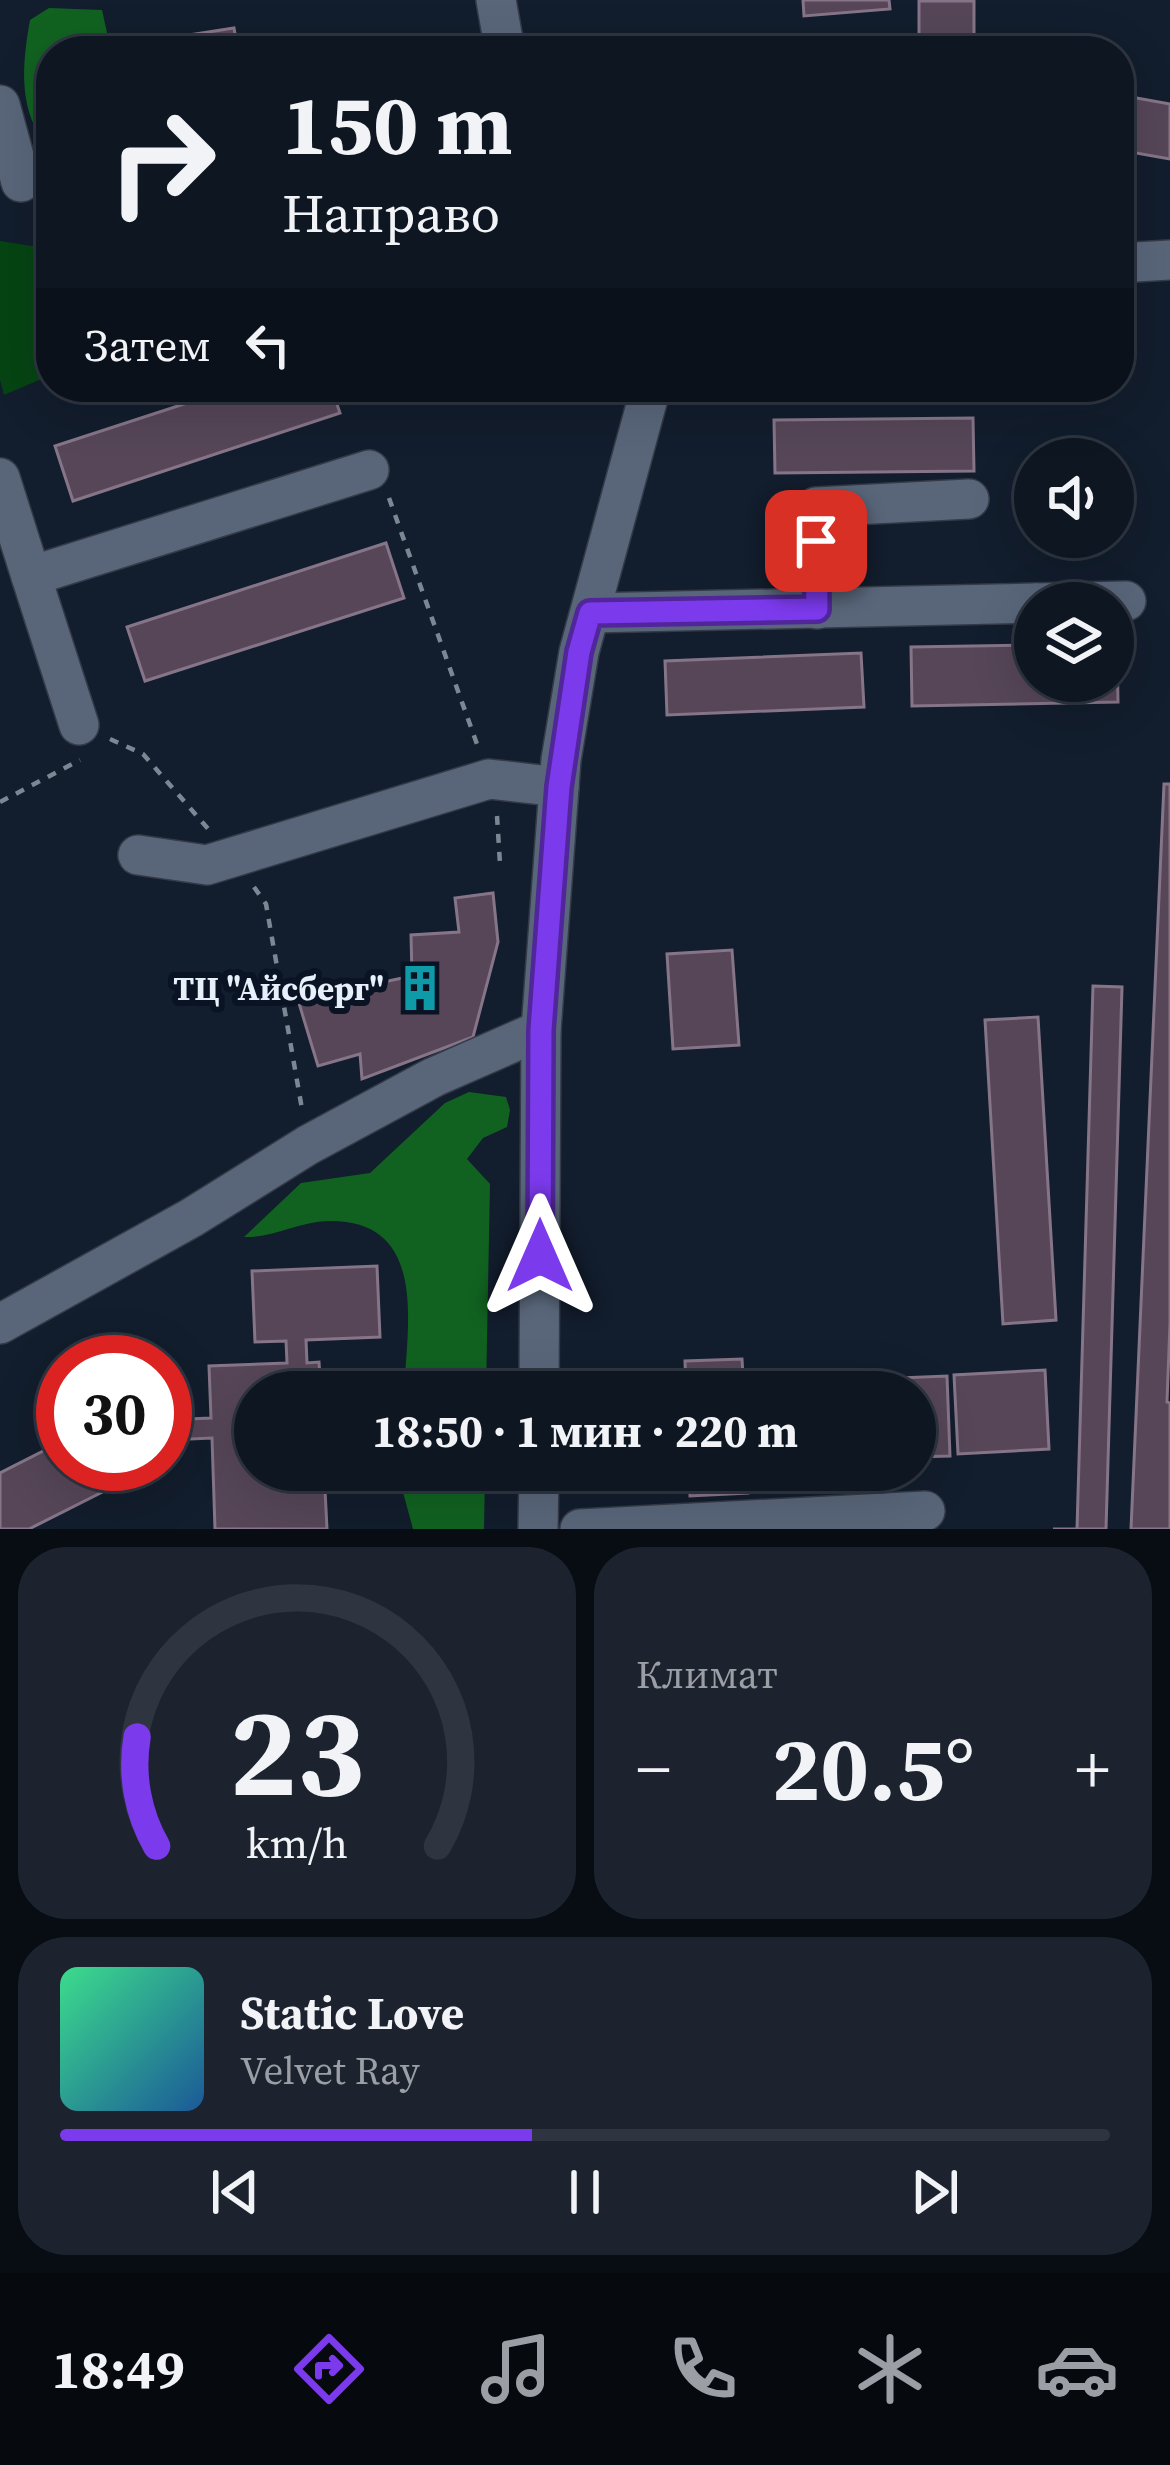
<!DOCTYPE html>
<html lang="ru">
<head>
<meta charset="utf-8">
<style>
  :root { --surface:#0e1622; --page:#1c232f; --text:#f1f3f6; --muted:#9b9fa5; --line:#2e3540; --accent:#7c3aed }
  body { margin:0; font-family:"Source Serif 4",serif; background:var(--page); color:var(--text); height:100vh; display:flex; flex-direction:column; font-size:45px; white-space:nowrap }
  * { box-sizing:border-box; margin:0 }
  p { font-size:39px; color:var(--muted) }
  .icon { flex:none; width:66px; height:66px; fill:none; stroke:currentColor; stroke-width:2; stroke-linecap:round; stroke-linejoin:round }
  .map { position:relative; height:1529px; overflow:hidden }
  .side { display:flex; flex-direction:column; gap:18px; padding:18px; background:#080c13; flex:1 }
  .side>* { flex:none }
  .guide { position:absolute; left:36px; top:36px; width:1098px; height:366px; border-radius:48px; box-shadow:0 12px 48px #0002,0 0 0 3px var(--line); background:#0e1622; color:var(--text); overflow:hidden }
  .tools { position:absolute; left:1014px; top:438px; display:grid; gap:24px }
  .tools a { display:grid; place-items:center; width:120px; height:120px; border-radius:50%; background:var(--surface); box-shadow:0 12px 48px #0002,0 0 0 3px var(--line); font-size:60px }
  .speed { position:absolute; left:36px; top:1335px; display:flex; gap:24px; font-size:60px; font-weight:700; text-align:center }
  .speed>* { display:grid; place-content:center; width:156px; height:156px; border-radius:50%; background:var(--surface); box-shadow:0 12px 48px #0002,0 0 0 3px var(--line); line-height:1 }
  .speed .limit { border:18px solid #d22; background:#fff; color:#111 }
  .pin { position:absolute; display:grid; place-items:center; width:102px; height:102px; color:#fff; margin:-51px; border-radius:24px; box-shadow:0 6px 18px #0006 }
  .me { position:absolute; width:132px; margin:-66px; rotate:0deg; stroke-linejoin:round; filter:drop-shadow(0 0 9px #0008) }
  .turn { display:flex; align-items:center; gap:42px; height:252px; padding:0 48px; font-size:54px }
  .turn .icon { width:156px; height:156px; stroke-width:2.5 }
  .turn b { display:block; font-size:84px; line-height:102px }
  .then { display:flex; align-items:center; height:114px; padding:0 48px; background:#0003; gap:24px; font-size:45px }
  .big { font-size:90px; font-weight:700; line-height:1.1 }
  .side .widget { flex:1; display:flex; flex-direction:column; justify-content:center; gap:18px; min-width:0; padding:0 42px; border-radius:48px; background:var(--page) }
  .side .dial { align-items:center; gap:0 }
  .dial svg { height:312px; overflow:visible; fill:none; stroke:var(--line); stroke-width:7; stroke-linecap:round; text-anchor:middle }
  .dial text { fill:var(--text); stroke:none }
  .song { display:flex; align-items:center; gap:36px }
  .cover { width:144px; height:144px; border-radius:18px; background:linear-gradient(135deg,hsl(150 70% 55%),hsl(210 70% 35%)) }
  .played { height:12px; border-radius:6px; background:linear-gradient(90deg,var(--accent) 45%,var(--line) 45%) }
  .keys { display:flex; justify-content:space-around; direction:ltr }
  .heat { display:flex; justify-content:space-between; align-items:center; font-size:66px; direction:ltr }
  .side .tiles { flex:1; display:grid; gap:18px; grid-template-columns:1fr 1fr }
  .widget:last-child { grid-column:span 2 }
  .trip { position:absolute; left:234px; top:1371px; width:702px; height:120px; border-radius:60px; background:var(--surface); box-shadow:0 12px 48px #0002,0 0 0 3px var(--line); font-weight:700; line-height:120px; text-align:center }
  .menu { display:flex; height:192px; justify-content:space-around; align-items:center; background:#06090e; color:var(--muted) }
  .menu .icon { width:84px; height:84px }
  .menu .current { color:var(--accent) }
  .menu b { font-size:54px; color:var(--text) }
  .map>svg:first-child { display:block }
  .green { fill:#064413 }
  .forest { fill:#116221 }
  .building { fill:#564658; stroke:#867589; stroke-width:3 }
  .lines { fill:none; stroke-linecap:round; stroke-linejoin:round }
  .minor-casing { stroke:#343a47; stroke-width:42 }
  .path { stroke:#7d8794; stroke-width:4.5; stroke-dasharray:9 9; stroke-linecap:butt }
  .minor { stroke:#59667a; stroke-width:39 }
  .route-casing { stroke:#51269a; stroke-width:30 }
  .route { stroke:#7c3aed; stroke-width:21 }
  .labels { text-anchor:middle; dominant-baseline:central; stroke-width:12; stroke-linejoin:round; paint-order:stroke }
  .poi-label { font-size:33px; font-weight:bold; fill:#e7effa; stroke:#091323; text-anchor:end }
</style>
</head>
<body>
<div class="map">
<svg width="1170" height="1529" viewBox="0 0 1170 1529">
  <rect width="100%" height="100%" fill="#121d2d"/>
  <polygon class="green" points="0,241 51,249 51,375 4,395 0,380"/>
  <g class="forest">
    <path d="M49,8l53,2 9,41h-60v97c-34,-32 -29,-84 -21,-128z"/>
    <path d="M469,1092l37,5 4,13 -3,17 -24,11 -16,21 23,25 -4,208h-82c3,-66 25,-173 -76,-171 -30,1 -55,17 -84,16l57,-54 69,-10 75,-70z"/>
    <polygon points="397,1470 485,1470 484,1529 413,1529"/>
  </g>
  <g class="building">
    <polygon points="803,0 889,0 890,9 804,16"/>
    <rect x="919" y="1" width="55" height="50"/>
    <polygon points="234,28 238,51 178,51 176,37"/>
    <polygon points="1119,71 1131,71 1131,97 1170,104 1170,159 1119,150"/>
    <polygon points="236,387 331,387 340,413 73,501 55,446"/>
    <polygon points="973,418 974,471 775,473 774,420"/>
    <polygon points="386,543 404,598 145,681 127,627"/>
    <polygon points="1113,644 1117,644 1118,702 912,706 911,647 1035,645 1035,681 1113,681"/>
    <polygon points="861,653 864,707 667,715 665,661"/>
    <polygon points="1164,784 1170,784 1170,1323 1167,1402 1170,1403 1170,1529 1131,1529"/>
    <polygon points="493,893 498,942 473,1037 362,1079 360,1054 318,1066 298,1000 412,976 411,935 459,932 455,898"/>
    <polygon points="732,950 739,1045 673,1049 667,954"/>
    <polygon points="1093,986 1122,987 1106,1529 1053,1529 1077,1529"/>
    <polygon points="1038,1017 1056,1320 1003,1324 985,1020"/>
    <polygon points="377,1266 380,1337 306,1340 307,1363 319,1362 321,1392 255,1392 255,1470 324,1470 327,1529 215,1529 212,1438 169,1440 165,1420 211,1418 209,1366 287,1363 286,1341 255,1342 252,1271"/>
    <polygon points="742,1359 744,1392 686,1392 685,1361"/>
    <polygon points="1045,1370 1049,1449 958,1454 954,1375"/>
    <polygon points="947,1376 950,1456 915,1457 915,1392 750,1392 750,1384"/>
    <polygon points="63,1441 63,1464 158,1464 29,1529 0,1529 0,1473"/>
    <polygon points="689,1470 747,1470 748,1493 690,1496"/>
  </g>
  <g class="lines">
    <defs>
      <g id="minor">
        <polyline points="496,0 505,51"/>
        <polyline points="0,105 21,182"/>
        <polyline points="1119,263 1170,260"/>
        <polyline points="0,478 31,576 369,470"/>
        <polyline points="31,576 79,725"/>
        <polyline points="1036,603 1126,601"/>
        <polyline points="817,609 816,507 969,499"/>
        <polyline points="590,613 1035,603"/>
        <polyline points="138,855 207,865 489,779 559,787"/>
        <polyline points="0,1324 191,1218 308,1145 434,1077 541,1030"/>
        <polyline points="539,1392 541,1030 561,760 579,652 651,387"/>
        <polyline points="538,1529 539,1470"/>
        <polyline points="580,1529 925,1511"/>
      </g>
    </defs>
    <use href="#minor" class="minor-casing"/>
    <g class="path">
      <polyline points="389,498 478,747"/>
      <polyline points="110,739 143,754 210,831"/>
      <polyline points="0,802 80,760"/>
      <polyline points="497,816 500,864"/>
      <polyline points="254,887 266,904 302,1109"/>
    </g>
    <use href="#minor" class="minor"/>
  </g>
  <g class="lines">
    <defs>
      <polyline id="route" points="540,1256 541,1030 559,787 579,652 590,613 817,609 816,541"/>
    </defs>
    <use href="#route" class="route-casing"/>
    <use href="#route" class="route"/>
  </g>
  <defs>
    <symbol id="building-bare" viewBox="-9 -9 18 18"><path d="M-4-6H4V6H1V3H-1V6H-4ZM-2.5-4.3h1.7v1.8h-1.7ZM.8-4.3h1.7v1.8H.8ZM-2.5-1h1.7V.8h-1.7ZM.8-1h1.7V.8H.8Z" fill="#0f9aa8" stroke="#091323" stroke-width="2.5" paint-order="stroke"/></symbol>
  </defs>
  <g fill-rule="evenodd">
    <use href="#building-bare" x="387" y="955" width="66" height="66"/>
  </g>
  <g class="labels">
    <g class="poi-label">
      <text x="384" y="988">ТЦ "Айсберг"</text>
    </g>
  </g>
</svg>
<div class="tools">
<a><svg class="icon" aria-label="sound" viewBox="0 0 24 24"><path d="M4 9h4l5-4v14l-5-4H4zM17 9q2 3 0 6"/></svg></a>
<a><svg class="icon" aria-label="layers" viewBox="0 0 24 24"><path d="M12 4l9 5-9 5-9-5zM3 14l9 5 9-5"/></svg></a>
</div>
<div class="speed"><div class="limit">30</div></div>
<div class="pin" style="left:816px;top:541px;background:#d93025"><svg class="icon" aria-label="arrive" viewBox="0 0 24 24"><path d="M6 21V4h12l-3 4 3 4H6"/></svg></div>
<svg class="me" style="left:540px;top:1256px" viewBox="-20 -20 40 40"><path d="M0-17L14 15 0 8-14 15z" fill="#7c3aed" stroke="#fff" stroke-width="4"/></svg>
<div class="trip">18:50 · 1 мин · 220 m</div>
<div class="guide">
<div class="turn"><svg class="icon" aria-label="right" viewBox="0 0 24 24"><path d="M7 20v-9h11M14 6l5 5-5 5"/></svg><div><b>150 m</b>Направо</div></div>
<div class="then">Затем<svg class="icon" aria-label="left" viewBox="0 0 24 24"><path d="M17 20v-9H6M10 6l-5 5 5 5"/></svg></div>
</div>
</div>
<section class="side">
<div class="tiles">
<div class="widget dial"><svg viewBox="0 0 100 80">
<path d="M14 69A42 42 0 1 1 86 69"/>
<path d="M14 69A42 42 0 0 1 9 41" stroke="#7c3aed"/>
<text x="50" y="56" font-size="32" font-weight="700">23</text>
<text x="50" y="72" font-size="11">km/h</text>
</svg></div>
<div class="widget"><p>Климат</p>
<div class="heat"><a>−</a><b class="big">20.5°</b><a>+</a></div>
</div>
<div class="widget">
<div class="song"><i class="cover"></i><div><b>Static Love</b><p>Velvet Ray</p></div></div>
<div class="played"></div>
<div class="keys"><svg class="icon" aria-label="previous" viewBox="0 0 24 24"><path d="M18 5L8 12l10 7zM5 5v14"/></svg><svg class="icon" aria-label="pause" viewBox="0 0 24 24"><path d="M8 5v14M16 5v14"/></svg><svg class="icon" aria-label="next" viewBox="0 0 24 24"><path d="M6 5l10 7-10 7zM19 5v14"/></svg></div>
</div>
</div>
</section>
<nav class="menu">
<b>18:49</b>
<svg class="icon current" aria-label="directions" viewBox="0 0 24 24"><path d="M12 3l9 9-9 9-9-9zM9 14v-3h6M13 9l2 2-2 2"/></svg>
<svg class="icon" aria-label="music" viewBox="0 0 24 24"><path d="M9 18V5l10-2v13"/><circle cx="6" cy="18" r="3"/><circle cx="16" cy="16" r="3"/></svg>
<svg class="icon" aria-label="phone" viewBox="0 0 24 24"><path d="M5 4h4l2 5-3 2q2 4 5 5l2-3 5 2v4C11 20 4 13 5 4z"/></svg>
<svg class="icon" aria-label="climate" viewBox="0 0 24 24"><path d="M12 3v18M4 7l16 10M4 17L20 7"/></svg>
<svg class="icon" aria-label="car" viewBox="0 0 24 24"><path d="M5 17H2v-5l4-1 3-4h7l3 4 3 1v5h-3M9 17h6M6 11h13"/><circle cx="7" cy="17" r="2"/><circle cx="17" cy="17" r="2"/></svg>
</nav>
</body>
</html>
